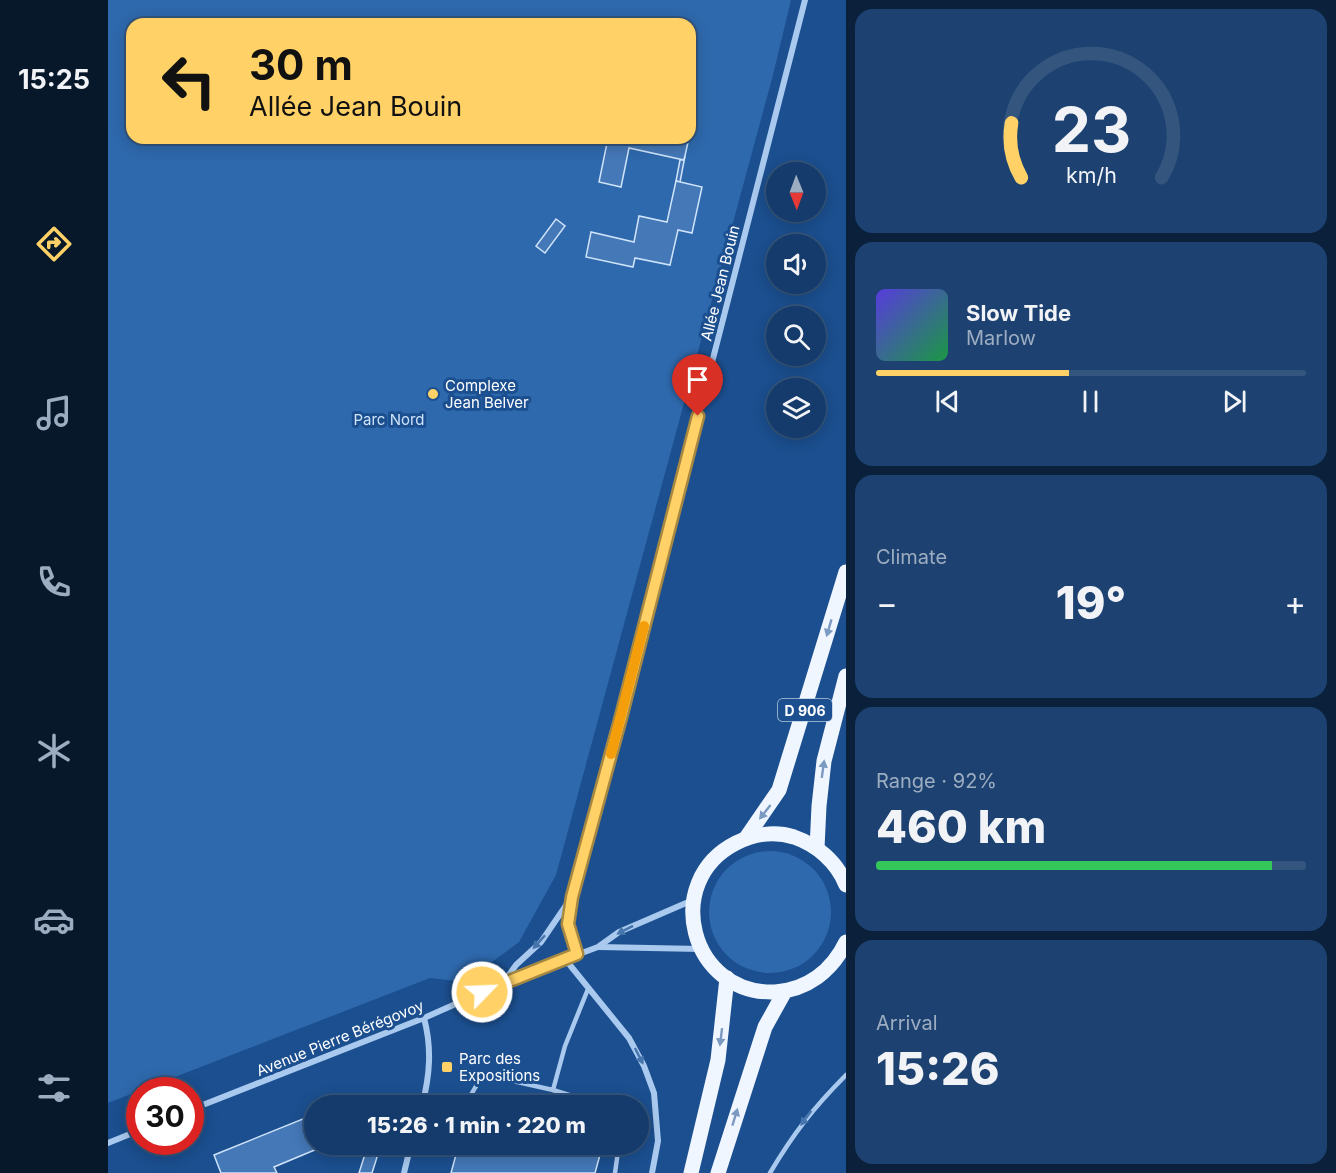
<!DOCTYPE html>
<html lang="en">
<head>
<meta charset="utf-8">
<style>
  :root { --surface:#143b6b; --page:#1d4271; --text:#f1f3f6; --muted:#9dadc1; --line:#33557e; --accent:#ffd166 }
  body { margin:0; font-family:Inter,sans-serif; background:var(--page); color:var(--text); height:100vh; display:flex; flex-direction:column; font-size:22px; white-space:nowrap }
  * { box-sizing:border-box; margin:0 }
  p { font-size:20px; color:var(--muted) }
  .icon { flex:none; width:33px; height:33px; fill:none; stroke:currentColor; stroke-width:2; stroke-linecap:round; stroke-linejoin:round }
  .map { position:relative; flex:1; overflow:hidden }
  .sheet { display:flex; flex-direction:column; gap:9px; padding:9px; background:#0b203b; width:490px }
  .sheet>* { flex:none }
  .banner { position:absolute; left:18px; top:18px; width:570px; height:126px; border-radius:18px; box-shadow:0 3px 15px #0003,0 0 0 2px var(--line); background:#ffd166; color:#111; overflow:hidden }
  .needle { width:39px; rotate:179deg }
  .controls { position:absolute; left:658px; top:162px; display:grid; gap:12px }
  .controls a { display:grid; place-items:center; width:60px; height:60px; border-radius:50%; background:var(--surface); box-shadow:0 3px 15px #0003,0 0 0 2px var(--line); font-size:30px }
  .speed { position:absolute; left:18px; top:1077px; display:flex; gap:12px; font-size:30px; font-weight:700; text-align:center }
  .speed>* { display:grid; place-content:center; width:78px; height:78px; border-radius:50%; background:var(--surface); box-shadow:0 3px 15px #0003,0 0 0 2px var(--line); line-height:1 }
  .speed .limit { border:9px solid #d22; background:#fff; color:#111 }
  .pin { position:absolute; display:grid; place-items:center; width:51px; height:51px; color:#fff; margin:-62px -26px; border-radius:50% 50% 50% 0; rotate:-45deg; box-shadow:0 0 6px #0007 }
  .pin .icon { rotate:45deg }
  .me { position:absolute; width:66px; margin:-33px; rotate:66deg; stroke-linejoin:round; filter:drop-shadow(0 0 4px #0008) }
  .turn { display:flex; align-items:center; gap:21px; height:126px; padding:0 24px; font-size:27px }
  .turn .icon { width:78px; height:78px; stroke-width:2.5 }
  .turn b { display:block; font-size:42px; line-height:51px }
  .big { font-size:45px; font-weight:800; line-height:1.1 }
  .sheet .tile { flex:1; display:flex; flex-direction:column; justify-content:center; gap:9px; min-width:0; padding:0 21px; border-radius:18px; background:var(--page) }
  .sheet .dial { align-items:center; gap:0 }
  .dial svg { height:156px; overflow:visible; fill:none; stroke:var(--line); stroke-width:7; stroke-linecap:round; text-anchor:middle }
  .dial text { fill:var(--text); stroke:none }
  .song { display:flex; align-items:center; gap:18px }
  .cover { width:72px; height:72px; border-radius:9px; background:linear-gradient(135deg,hsl(250 70% 55%),hsl(140 70% 35%)) }
  .played { height:6px; border-radius:3px; background:linear-gradient(90deg,var(--accent) 45%,var(--line) 45%) }
  .keys { display:flex; justify-content:space-around; direction:ltr }
  .heat { display:flex; justify-content:space-between; align-items:center; font-size:33px; direction:ltr }
  .charge { height:9px; border-radius:4px; background:linear-gradient(90deg,#34c759 92%,var(--line) 0) }
  .trip { position:absolute; left:196px; top:1095px; width:345px; height:60px; border-radius:30px; background:var(--surface); box-shadow:0 3px 15px #0003,0 0 0 2px var(--line); font-weight:800; line-height:60px; text-align:center }
  main { display:flex; flex:1; min-height:0 }
  .tabs { display:flex; flex-direction:column; width:108px; justify-content:space-around; align-items:center; background:#08182b; color:var(--muted) }
  .tabs .icon { width:42px; height:42px }
  .tabs .selected { color:var(--accent) }
  .tabs b { font-size:27px; color:var(--text) }
  .map>svg:first-child { display:block }
  .green { fill:#2e69ad; fill-rule:evenodd }
  .building { fill:#4478b7; stroke:#cfe3fa; stroke-width:1.5 }
  .lines { fill:none; stroke-linecap:round; stroke-linejoin:round }
  .service { stroke:#a9c9ee; stroke-width:4.5 }
  .minor { stroke:#a9c9ee; stroke-width:6 }
  .primary { stroke:#f0f6ff; stroke-width:15 }
  .oneway { fill:#7b9ac1 }
  .oneway2 { fill:#4674ac }
  .route-casing { stroke:#a68842; stroke-width:15 }
  .route { stroke:#ffd166; stroke-width:10 }
  .slow { stroke:#f59e0b; stroke-width:10 }
  .poi-dot { fill:#ffd166; stroke:#1b4f8f; stroke-width:2 }
  .labels { text-anchor:middle; dominant-baseline:central; stroke-width:6; stroke-linejoin:round; paint-order:stroke }
  .shield { fill:#1b4f8f; stroke:#bbcadd; stroke-width:1.5 }
  .shield-label { font-size:14px; font-weight:bold; fill:#fff }
  .street-label { font-size:15px; fill:#fff; stroke:#1b4f8f }
  .poi-label { font-size:15px; fill:#fff; stroke:#1b4f8f; text-anchor:start }
  .park-label { font-size:15px; fill:#cfe3fa; stroke:#1b4f8f }
</style>
</head>
<body>
<main>
<nav class="tabs">
<b>15:25</b>
<svg class="icon selected" aria-label="directions" viewBox="0 0 24 24"><path d="M12 3l9 9-9 9-9-9zM9 14v-3h6M13 9l2 2-2 2"/></svg>
<svg class="icon" aria-label="music" viewBox="0 0 24 24"><path d="M9 18V5l10-2v13"/><circle cx="6" cy="18" r="3"/><circle cx="16" cy="16" r="3"/></svg>
<svg class="icon" aria-label="phone" viewBox="0 0 24 24"><path d="M5 4h4l2 5-3 2q2 4 5 5l2-3 5 2v4C11 20 4 13 5 4z"/></svg>
<svg class="icon" aria-label="climate" viewBox="0 0 24 24"><path d="M12 3v18M4 7l16 10M4 17L20 7"/></svg>
<svg class="icon" aria-label="car" viewBox="0 0 24 24"><path d="M5 17H2v-5l4-1 3-4h7l3 4 3 1v5h-3M9 17h6M6 11h13"/><circle cx="7" cy="17" r="2"/><circle cx="17" cy="17" r="2"/></svg>
<svg class="icon" aria-label="filters" viewBox="0 0 24 24"><path d="M4 7h16M4 17h16"/><circle cx="9" cy="7" r="2"/><circle cx="15" cy="17" r="2"/></svg>
</nav>
<div class="map">
<svg width="738" height="1173" viewBox="0 0 738 1173">
  <rect width="100%" height="100%" fill="#1b4f8f"/>
  <g class="green">
    <path d="M0,0h683l-18,75 -217,800 -37,67 -54,40 -35,-4 -322,125zM24,24h558v114h-558z"/>
    <circle cx="662" cy="912" r="61"/>
  </g>
  <g class="building">
    <polygon points="500,138 523,142 524,138 581,138 576,160 521,148 513,187 491,182"/>
    <polygon points="577,156 572,182 568,181 572,160 576,160"/>
    <polygon points="568,181 594,187 584,233 570,230 562,265 527,258 525,267 478,257 483,232 526,242 531,216 559,222"/>
    <polygon points="448,219 457,226 437,253 428,246"/>
    <polygon points="379,1094 427,1106 376,1106"/>
    <polygon points="207,1114 207,1144 221,1144 166,1167 169,1173 113,1173 106,1155"/>
    <polygon points="366,1144 495,1144 487,1173 343,1173 349,1151 363,1155"/>
    <polygon points="258,1151 270,1154 264,1173 251,1173"/>
  </g>
  <g class="lines">
    <g class="service">
      <polyline points="445,1090 496,1106"/>
      <path d="M357,1106c8,-12 10,-26 25,-30l63,14 12,-44 23,-57"/>
      <polyline points="507,1173 511,1144"/>
      <path d="M662,1173c23,-39 44,-66 76,-98"/>
    </g>
    <g class="minor">
      <polyline points="491,947 592,949"/>
      <polyline points="469,954 460,924 464,897 513,717 697,0"/>
      <polyline points="457,959 521,1038 536,1066 546,1093 550,1141 544,1173"/>
      <polyline points="395,983 408,965 433,942 463,898"/>
      <path d="M314,1106c8,-31 10,-58 2,-88"/>
      <polyline points="82,1110 316,1018 404,979 490,947 511,932 585,900"/>
      <polyline points="0,1143 32,1130"/>
      <polyline points="296,1173 303,1144"/>
    </g>
    <g class="primary">
      <polyline points="638,838 671,790 738,572"/>
      <polyline points="709,848 711,806 716,761 738,676"/>
      <path d="M738,885c-9,-23 -29,-40 -52,-48 -19,-6 -40,-3 -58,6 -75,38 -46,152 39,149 32,-2 57,-21 71,-50"/>
      <polyline points="583,1173 610,1060 619,978"/>
      <polyline points="610,1173 657,1027 677,991"/>
    </g>
  </g>
  <defs><path id="oneway-solid" d="M-6-.8H1V-3.2L6.5 0L1 3.2V.8H-6Z" transform="scale(1.5)"/></defs>
  <g class="oneway">
    <use href="#oneway-solid" transform="translate(721 628) rotate(106)"/>
    <use href="#oneway-solid" transform="translate(715 769) rotate(-82)"/>
    <use href="#oneway-solid" transform="translate(657 812) rotate(128)"/>
    <use href="#oneway-solid" transform="translate(613 1037) rotate(97)"/>
    <use href="#oneway-solid" transform="translate(627 1117) rotate(-73)"/>
  </g>
  <g class="oneway2">
    <use href="#oneway-solid" transform="translate(517 930) rotate(153)"/>
    <use href="#oneway-solid" transform="translate(431 942) rotate(132)"/>
    <use href="#oneway-solid" transform="translate(531 1056) rotate(63)"/>
    <use href="#oneway-solid" transform="translate(698 1118) rotate(126)"/>
  </g>
  <g class="lines">
    <defs>
      <polyline id="route" points="374,992 469,954 460,924 464,897 513,717 590,416"/>
    </defs>
    <use href="#route" class="route-casing"/>
    <use href="#route" class="route"/>
    <polyline class="slow" points="503,754 536,626"/>
  </g>
  <g class="poi-dot">
    <circle cx="325" cy="394" r="6"/>
    <rect x="333" y="1061" width="12" height="12" rx="3"/>
  </g>
  <g class="labels">
    <rect class="shield" x="670" y="699" width="54" height="22" rx="4.5"/>
    <g class="shield-label">
      <text x="697" y="710">D 906</text>
    </g>
    <g class="street-label">
      <text transform="translate(612 283) rotate(-76)">Allée Jean Bouin</text>
      <text transform="translate(232 1038) rotate(-22)">Avenue Pierre Bérégovoy</text>
    </g>
    <g class="poi-label">
      <text x="337" y="385">Complexe<tspan x="337" dy="17">Jean Belver</tspan></text>
      <text x="351" y="1058">Parc des<tspan x="351" dy="17">Expositions</tspan></text>
    </g>
    <g class="park-label">
      <text x="281" y="419">Parc Nord</text>
    </g>
  </g>
</svg>
<div class="controls">
<a><svg class="needle" viewBox="-14 -14 28 28"><path d="M0-13l5 13h-10z" fill="#e53935"/><path d="M0 13l5-13h-10z" fill="#9dadc1"/></svg></a>
<a><svg class="icon" aria-label="sound" viewBox="0 0 24 24"><path d="M4 9h4l5-4v14l-5-4H4zM17 9q2 3 0 6"/></svg></a>
<a><svg class="icon" aria-label="search" viewBox="0 0 24 24"><circle cx="10" cy="10" r="6"/><path d="M15 15l6 6"/></svg></a>
<a><svg class="icon" aria-label="layers" viewBox="0 0 24 24"><path d="M12 4l9 5-9 5-9-5zM3 14l9 5 9-5"/></svg></a>
</div>
<div class="speed"><div class="limit">30</div></div>
<div class="pin" style="left:590px;top:416px;background:#d93025"><svg class="icon" aria-label="arrive" viewBox="0 0 24 24"><path d="M6 21V4h12l-3 4 3 4H6"/></svg></div>
<svg class="me" style="left:374px;top:992px" viewBox="-20 -20 40 40"><circle r="17" fill="#ffd166" stroke="#fff" stroke-width="3"/><path d="M0-11L8 9 0 5-8 9z" fill="#fff"/></svg>
<div class="trip">15:26 · 1 min · 220 m</div>
<div class="banner">
<div class="turn"><svg class="icon" aria-label="left" viewBox="0 0 24 24"><path d="M17 20v-9H6M10 6l-5 5 5 5"/></svg><div><b>30 m</b>Allée Jean Bouin</div></div>
</div>
</div>
<section class="sheet">
<div class="tile dial"><svg viewBox="0 0 100 80">
<path d="M14 69A42 42 0 1 1 86 69"/>
<path d="M14 69A42 42 0 0 1 9 41" stroke="#ffd166"/>
<text x="50" y="56" font-size="32" font-weight="700">23</text>
<text x="50" y="72" font-size="11">km/h</text>
</svg></div>
<div class="tile">
<div class="song"><i class="cover"></i><div><b>Slow Tide</b><p>Marlow</p></div></div>
<div class="played"></div>
<div class="keys"><svg class="icon" aria-label="previous" viewBox="0 0 24 24"><path d="M18 5L8 12l10 7zM5 5v14"/></svg><svg class="icon" aria-label="pause" viewBox="0 0 24 24"><path d="M8 5v14M16 5v14"/></svg><svg class="icon" aria-label="next" viewBox="0 0 24 24"><path d="M6 5l10 7-10 7zM19 5v14"/></svg></div>
</div>
<div class="tile"><p>Climate</p>
<div class="heat"><a>−</a><b class="big">19°</b><a>+</a></div>
</div>
<div class="tile"><p>Range · 92%</p><b class="big">460 km</b><div class="charge"></div></div>
<div class="tile"><p>Arrival</p><b class="big">15:26</b></div>
</section>
</main>
</body>
</html>
